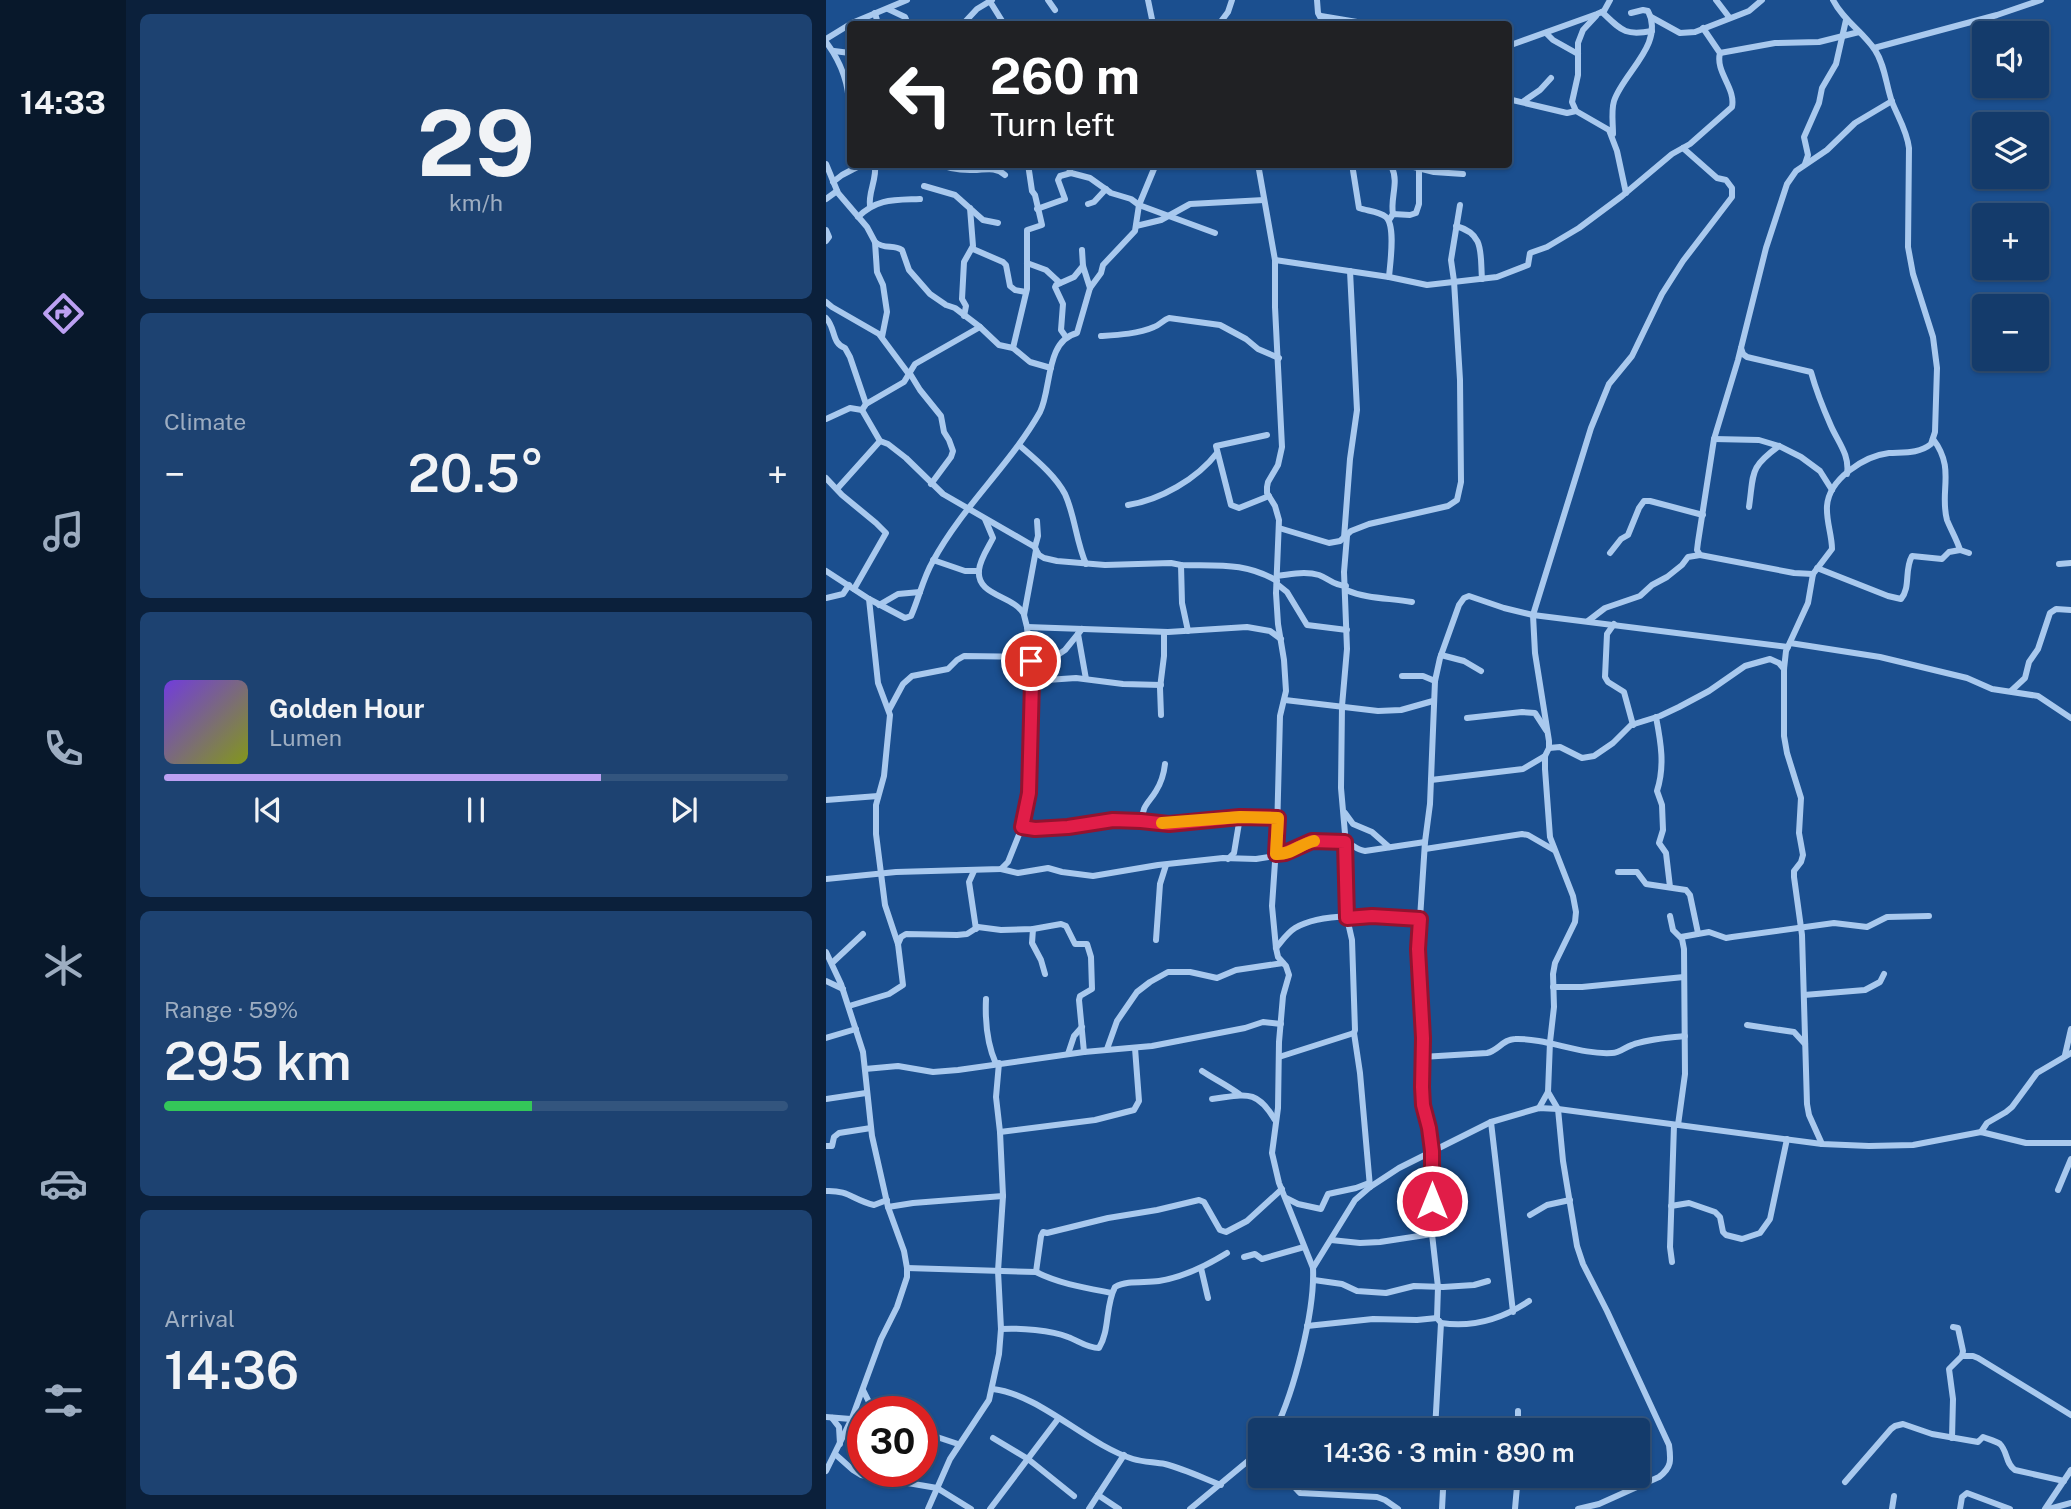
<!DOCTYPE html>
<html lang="en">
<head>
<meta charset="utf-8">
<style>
  :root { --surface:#143b6b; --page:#1d4271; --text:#f1f3f6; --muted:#9dadc1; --line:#33557e; --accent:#bca0f2 }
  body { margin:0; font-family:"Public Sans",sans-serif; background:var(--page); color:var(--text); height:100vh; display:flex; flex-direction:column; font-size:26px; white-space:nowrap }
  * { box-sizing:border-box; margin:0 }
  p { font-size:23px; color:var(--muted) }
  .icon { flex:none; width:38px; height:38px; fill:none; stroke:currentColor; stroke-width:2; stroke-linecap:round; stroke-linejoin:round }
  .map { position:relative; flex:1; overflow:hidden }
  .side { display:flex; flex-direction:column; gap:14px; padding:14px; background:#0b203b; width:700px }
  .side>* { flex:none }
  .hud { position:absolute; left:21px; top:21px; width:665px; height:147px; border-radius:7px; box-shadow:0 2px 5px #0004,0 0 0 2px var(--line); background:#202124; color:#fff; overflow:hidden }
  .fabs { position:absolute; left:1146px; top:21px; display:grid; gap:14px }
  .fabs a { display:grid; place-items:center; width:77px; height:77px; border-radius:7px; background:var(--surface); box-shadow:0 2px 5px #0004,0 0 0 2px var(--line); font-size:35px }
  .speed { position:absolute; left:21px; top:1396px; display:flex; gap:14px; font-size:35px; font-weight:700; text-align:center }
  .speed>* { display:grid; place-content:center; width:91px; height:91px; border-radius:50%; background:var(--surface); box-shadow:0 2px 5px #0004,0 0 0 2px var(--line); line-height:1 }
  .speed .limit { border:10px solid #d22; background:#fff; color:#111 }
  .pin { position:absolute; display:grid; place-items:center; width:60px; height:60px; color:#fff; margin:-30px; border:4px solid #fff; border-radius:50%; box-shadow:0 2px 7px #0007 }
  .me { position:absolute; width:77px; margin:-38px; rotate:0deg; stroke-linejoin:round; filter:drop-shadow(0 0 5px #0008) }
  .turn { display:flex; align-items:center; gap:24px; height:147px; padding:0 28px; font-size:32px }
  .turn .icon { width:91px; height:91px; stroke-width:2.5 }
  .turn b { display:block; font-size:49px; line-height:60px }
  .big { font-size:52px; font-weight:600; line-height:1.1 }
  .side .tile { flex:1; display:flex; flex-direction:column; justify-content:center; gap:10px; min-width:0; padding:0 24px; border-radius:10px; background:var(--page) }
  .side .dial { align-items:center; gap:0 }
  .dial b { font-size:91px; line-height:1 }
  .song { display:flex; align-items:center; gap:21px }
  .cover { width:84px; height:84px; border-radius:10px; background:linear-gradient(135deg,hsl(260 70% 55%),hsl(70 70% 35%)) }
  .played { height:7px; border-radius:4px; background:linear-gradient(90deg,var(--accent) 70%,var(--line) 70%) }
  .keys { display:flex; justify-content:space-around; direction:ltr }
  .heat { display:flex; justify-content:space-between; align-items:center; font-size:38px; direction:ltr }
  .charge { height:10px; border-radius:5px; background:linear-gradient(90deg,#34c759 59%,var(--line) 0) }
  .trip { position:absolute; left:422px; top:1418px; width:402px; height:70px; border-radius:7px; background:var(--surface); box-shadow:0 2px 5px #0004,0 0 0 2px var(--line); font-weight:600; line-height:70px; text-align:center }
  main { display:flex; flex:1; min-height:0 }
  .tab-bar { display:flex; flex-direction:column; width:126px; justify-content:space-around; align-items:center; background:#08182b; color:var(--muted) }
  .tab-bar .icon { width:49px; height:49px }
  .tab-bar .active { color:var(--accent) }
  .tab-bar b { font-size:32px; color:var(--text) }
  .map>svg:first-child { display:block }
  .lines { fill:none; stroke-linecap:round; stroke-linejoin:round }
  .street { stroke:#a9c9ee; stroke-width:6 }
  .route-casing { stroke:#92132f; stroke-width:18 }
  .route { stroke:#e11d48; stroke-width:12 }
  .slow { stroke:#f59e0b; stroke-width:12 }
</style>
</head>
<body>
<main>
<nav class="tab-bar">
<b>14:33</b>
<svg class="icon active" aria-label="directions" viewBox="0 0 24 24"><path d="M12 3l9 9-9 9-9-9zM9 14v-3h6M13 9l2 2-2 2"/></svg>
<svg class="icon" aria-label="music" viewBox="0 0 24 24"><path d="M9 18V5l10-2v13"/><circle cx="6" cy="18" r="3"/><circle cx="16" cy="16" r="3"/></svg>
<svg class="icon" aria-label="phone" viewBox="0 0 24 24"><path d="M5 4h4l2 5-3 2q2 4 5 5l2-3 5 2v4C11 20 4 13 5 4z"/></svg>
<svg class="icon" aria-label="climate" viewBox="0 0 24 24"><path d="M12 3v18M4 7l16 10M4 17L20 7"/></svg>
<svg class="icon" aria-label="car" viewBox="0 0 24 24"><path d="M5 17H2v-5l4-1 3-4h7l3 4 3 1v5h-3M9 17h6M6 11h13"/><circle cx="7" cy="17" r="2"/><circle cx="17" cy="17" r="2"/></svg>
<svg class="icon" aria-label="filters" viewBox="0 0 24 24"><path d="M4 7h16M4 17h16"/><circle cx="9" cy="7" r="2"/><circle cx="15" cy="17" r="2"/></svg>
</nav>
<section class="side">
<div class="tile dial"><b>29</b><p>km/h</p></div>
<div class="tile"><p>Climate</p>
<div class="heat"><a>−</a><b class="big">20.5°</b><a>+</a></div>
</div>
<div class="tile">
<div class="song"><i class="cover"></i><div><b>Golden Hour</b><p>Lumen</p></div></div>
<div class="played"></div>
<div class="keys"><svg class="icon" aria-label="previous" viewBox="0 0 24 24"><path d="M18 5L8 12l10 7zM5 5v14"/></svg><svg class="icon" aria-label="pause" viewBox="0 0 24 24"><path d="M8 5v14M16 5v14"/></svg><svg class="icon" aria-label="next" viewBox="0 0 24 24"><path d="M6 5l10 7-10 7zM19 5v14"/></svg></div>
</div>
<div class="tile"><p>Range · 59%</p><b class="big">295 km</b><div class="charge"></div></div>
<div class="tile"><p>Arrival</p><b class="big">14:36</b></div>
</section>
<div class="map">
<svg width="1245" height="1509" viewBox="0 0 1245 1509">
  <rect width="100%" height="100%" fill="#1b4f8f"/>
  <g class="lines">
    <g class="street">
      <polyline points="163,0 178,24"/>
      <polyline points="222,0 229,10"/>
      <polyline points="322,0 327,24"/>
      <polyline points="491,0 492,13 498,24"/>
      <polyline points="890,0 903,17"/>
      <polyline points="62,9 79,17 82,24"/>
      <path d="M776,12c20,19 23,24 50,19"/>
      <polyline points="49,13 52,24"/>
      <polyline points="495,16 543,24"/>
      <polyline points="825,17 854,33 869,32 923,11 936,0"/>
      <polyline points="137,24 151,9 166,0"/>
      <polyline points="393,24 402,12 406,0"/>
      <polyline points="720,33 727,40 752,54"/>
      <polyline points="0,39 26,23 81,0"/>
      <path d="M0,42c15,20 23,40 23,65"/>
      <polyline points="682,46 771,14 778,11 784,0"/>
      <polyline points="1048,48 1171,15 1215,0"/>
      <polyline points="8,51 24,53"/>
      <polyline points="894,53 949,43 993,42 1033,32"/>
      <polyline points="682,99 741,113 750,111 783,130 791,151 800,193"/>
      <polyline points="698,101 714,90 725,78"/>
      <polyline points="750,111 746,102 752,75 752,43 757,30 770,16"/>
      <path d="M787,134c0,-11 -2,-23 1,-33 9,-28 51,-57 34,-90l-5,-1 -12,3"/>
      <polyline points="0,164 12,193 41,227 49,242 51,272 57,285 61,312 56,337"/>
      <path d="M114,164c8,5 21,6 30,6 13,1 24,-5 35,5"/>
      <polyline points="241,164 245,173 264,178 285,193 305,199 313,205 389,233"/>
      <path d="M432,164l17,96v47l7,140 -4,18 -10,17 -1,5v6l8,13 4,14 -3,73 2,31 6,36 2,31 -6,25 -3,117 -5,73 4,42 2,9 8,9 3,9 -6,21 -4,46 -1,66 -6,45 7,30 34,85c2,43 -19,124 -38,162"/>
      <path d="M526,164l7,44c8,3 20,3 27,9 10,9 4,47 3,60"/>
      <polyline points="576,164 608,172 637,174"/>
      <polyline points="979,164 982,155 978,137 993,103 996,88 1010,64 1020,20"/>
      <polyline points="7,182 16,175 37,164"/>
      <polyline points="98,186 129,195 157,220 172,223"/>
      <polyline points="0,199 11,191"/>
      <polyline points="262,204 268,202 280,189"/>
      <path d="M44,206c-2,-14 7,-26 5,-42"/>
      <polyline points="211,209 239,199 232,180 234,176 245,173"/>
      <path d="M567,214c-3,-15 6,-32 -1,-46l6,-4"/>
      <path d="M32,217c19,-19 37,-17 62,-18"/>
      <polyline points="563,220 567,214 584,215 590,213 593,204 593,164"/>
      <polyline points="310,226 335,220 364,204 438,200"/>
      <path d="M630,226c29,8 24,27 26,53"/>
      <polyline points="0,230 3,237 0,241"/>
      <path d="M49,242c10,8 18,2 27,8l7,20 21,24 16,11 9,3 25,19 19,18 14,3 17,14 21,6"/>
      <polyline points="147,249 177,262 180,265 184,286 189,290 200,292"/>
      <polyline points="256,250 257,266 264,288"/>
      <path d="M449,260l114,17 38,8 70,-8 31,-12 2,-12 17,-6 32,-19 43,-32 50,-42 18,-10 42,-37c4,-19 -17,-35 -12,-54l-17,-25"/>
      <polyline points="201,263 220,270 234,283"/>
      <polyline points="0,302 6,307 53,334 82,373"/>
      <polyline points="138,316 140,306 136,299 138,262 147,246 144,208"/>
      <path d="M0,318c10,10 5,25 19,30l5,9 16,47"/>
      <path d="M275,336c17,-1 37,-2 53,-9 6,-2 9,-7 15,-9l51,7 26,14 12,10 21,9"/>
      <polyline points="240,337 235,330 237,304 229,287 230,285 248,277 257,266"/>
      <polyline points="187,348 201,289 201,230 216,225 209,195 206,191 202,164"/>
      <path d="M915,348l2,6 4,3 64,15c5,18 12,36 20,54 7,16 19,29 16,48"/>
      <polyline points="83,372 94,390 115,416 118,432 123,440 127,451 125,457 105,484"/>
      <polyline points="36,410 40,404 78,382 89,364 154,327"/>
      <polyline points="0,419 24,408 36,410"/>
      <polyline points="441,435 390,446 405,505 413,508 443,496"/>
      <polyline points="888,439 933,440 953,446 975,457 994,471 1006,490"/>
      <path d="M1107,439c23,30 6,52 14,81 4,10 10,20 13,30l9,3"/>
      <path d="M193,445c16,14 36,30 46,49 10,22 11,47 21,70"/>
      <polyline points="0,478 16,495 50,523 60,533 28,589"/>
      <polyline points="11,489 54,441"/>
      <path d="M302,505c32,-5 69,-26 89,-52"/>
      <path d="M923,507c5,-35 0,-39 30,-61"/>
      <path d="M159,519l8,19c-5,10 -13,21 -14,32 -3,26 34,25 45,44"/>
      <polyline points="453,528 503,543 514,541 525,531 543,524 622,506 631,500 635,482 634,380 628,281 625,260 634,205"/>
      <polyline points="518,538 524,459 531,410 524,271"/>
      <polyline points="209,547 212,536 211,521"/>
      <path d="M210,550l3,5 5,3 13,3 48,4 66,-2 10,2c37,1 64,-3 96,16"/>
      <polyline points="784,553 795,539 802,535 813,508 818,501 824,501 877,515"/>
      <polyline points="107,560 139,571 153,571"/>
      <polyline points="1233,564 1245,563"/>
      <polyline points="355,565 356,603 362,631"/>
      <path d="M991,568l71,28 13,3c10,-12 3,-29 11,-43l30,3 7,-7 11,-2"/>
      <path d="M0,571l43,28 36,19 6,-2c8,-18 12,-38 22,-55 29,-54 77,-96 107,-149 12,-24 5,-71 37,-79l13,-45 11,-15 2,-8 32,-34 4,-26 17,-41"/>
      <polyline points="987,574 968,573 874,555 871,550 872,542 888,439 912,360 940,248 961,184 970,171 1001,150 1029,123 1066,101"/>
      <path d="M451,576c13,-2 29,-5 42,-1 11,4 13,10 27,11"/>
      <polyline points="451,584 461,592 481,625 521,630"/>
      <path d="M520,590c21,9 44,8 66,12"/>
      <polyline points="0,598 17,594 23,585"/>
      <polyline points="53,605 72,594 94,592"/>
      <polyline points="762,621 779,608 814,596 826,585 841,577 856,565 862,557 874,555"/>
      <polyline points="788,624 781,634 779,677 782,682 798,692 807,725"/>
      <polyline points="201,627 342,632 421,627 444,631 455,639"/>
      <polyline points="252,634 260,679"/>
      <polyline points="964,643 1054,657 1141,678 1166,689 1212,696 1245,718"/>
      <polyline points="615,655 638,661 655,671"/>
      <polyline points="576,676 597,676 609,681"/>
      <polyline points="206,681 250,678 297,684 335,685"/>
      <polyline points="209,681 224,660 239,650 256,629"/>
      <polyline points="1185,691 1199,678 1203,662 1212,649 1224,613 1230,609 1245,610"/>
      <polyline points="459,700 552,711 575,710 607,701"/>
      <polyline points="63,710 77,684 86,676 122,669 131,660 138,656 204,657"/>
      <polyline points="335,715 334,688 338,656 338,632"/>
      <path d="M830,717c5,26 9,49 1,74l5,14 1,25 -4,13 7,10 4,34"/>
      <polyline points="641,718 696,712 709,713 720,730"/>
      <polyline points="723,748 734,747 756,758 768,756 787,743 805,725 834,716 853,707 883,691 919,666 944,659 953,663 958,669"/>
      <polyline points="605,780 697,769 719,756"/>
      <polyline points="0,800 52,796"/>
      <polyline points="519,813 527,824 546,832 563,847"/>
      <path d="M317,821c-2,-15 6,-18 13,-30 5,-8 8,-18 9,-27"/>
      <polyline points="196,827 209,829 242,826 287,820 315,821 343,824 414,817 452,818"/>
      <polyline points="599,849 696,834 702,835 728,850"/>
      <path d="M450,854c15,1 22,-11 36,-13 9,-1 25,-2 33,1 8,2 11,8 20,9l60,-9"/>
      <polyline points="402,859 408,853 414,817"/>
      <polyline points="175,869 192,873 222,868 236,872 267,876 332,865 397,858 430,859 449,856"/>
      <polyline points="148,871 143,882 150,929"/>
      <polyline points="792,872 811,872 820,884 860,890 864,895 872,933"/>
      <polyline points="0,879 70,872 175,869 182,862 196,827 203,793 206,681 201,627 198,615 210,550 209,547 117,494 80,458 62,444 54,441 36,410"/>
      <polyline points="844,916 847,930 856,939 858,949 859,1074 852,1125"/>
      <polyline points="207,929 206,943 215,960 219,974"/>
      <polyline points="855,937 883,932 900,938 906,937 1008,923 1041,927 1061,917 1103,916"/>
      <polyline points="330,940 334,884 340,865"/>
      <polyline points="72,944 75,937 80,934 131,935 141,934 152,927 175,930 207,929 235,924 240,926 249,944 261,944 265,957 266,989 254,996 253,1000 258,1052"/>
      <path d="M450,948c6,-7 11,-15 19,-20 29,-18 92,-11 125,-9"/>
      <polyline points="0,952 15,984 37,1052 46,1136 62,1207 78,1251 81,1268 81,1277 71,1307 55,1339 26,1418 0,1471"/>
      <polyline points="6,963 37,934"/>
      <polyline points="0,981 17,989"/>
      <polyline points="727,987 756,987 858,977"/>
      <polyline points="978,995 1039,990 1054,982 1058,974"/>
      <path d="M160,999c-1,22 1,45 10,65"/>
      <polyline points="23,1006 63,994 77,985 72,944 59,905 50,834 50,805 58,776 64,715 52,683 43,599"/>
      <polyline points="921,1025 968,1032 979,1044"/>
      <polyline points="528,1033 534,1073 544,1187"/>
      <polyline points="0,1038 30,1029"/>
      <polyline points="281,1049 291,1021 311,992 324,982 342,972 364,972 391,978 410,970 457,963"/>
      <polyline points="242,1054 248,1036 256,1027"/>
      <polyline points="1239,1055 1245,1029"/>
      <polyline points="453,1057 528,1033 529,1030 526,940 521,918 520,845 515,788 516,706 521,649 518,572 521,536"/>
      <path d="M596,1057l65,-4c11,-2 16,-14 28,-14 33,-1 64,16 97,14 8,0 13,-6 20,-8 16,-6 36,-7 53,-9"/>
      <polyline points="39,1069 72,1066 107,1072 132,1070 258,1052 326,1046 419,1028 437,1022 455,1024"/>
      <path d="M376,1071c12,8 25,14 37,23"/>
      <path d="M722,1092l10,17 5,52 14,85 6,18 24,47 62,134c2,15 3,22 -10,32l-60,27 -21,5"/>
      <polyline points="0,1099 40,1093"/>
      <path d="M386,1099c33,-4 44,-11 63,21"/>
      <polyline points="713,1108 722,1092 724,1042 728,1007 727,974 729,963 749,922 750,912 747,896 724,837 719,769 719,756 723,748 723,741 709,653 707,615 765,428 783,384 806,356 836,294 857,261 906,197 906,188 900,180 891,178 857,148"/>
      <polyline points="665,1122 687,1312"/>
      <polyline points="174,1132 269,1120 308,1110 313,1101 309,1048"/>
      <polyline points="1155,1132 1161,1123 1180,1112 1186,1107 1211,1073 1245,1053"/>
      <path d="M996,1144l-13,-29 -2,-11 -5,-169 -8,-58v-6l7,-9 2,-7 -4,-22 2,-35 -14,-45 -3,-17v-67l2,-18 22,-48 5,-29 19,-25c0,-14 -6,-28 -5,-43 2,-27 37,-50 62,-53 14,-1 30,1 42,-9l4,-12 2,-64 -4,-31 -20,-63 -5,-27 1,-99c-2,-17 -11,-31 -17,-46 -6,-17 -7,-37 -17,-52 -13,-19 -32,-30 -42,-50"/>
      <polyline points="0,1146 6,1146 8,1137 13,1133 45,1128"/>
      <polyline points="1232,1190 1245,1159"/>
      <path d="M0,1191c23,-1 27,9 48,14l13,-5"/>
      <polyline points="460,1198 472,1204 495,1209 502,1194 530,1188 543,1183"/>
      <polyline points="845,1206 863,1203 889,1212 894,1217 897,1232 900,1235 916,1239 934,1233 944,1219 961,1139"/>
      <polyline points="62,1207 87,1203 177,1196"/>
      <polyline points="704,1215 721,1205 744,1200"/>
      <polyline points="505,1240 534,1243 554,1242 606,1234"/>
      <polyline points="418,1257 429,1254 436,1259 478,1247"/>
      <polyline points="846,1262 844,1247 848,1125"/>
      <path d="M81,1268l129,4c24,12 50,16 76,21"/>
      <polyline points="375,1268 382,1298"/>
      <polyline points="487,1268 529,1200 544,1187 573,1168 665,1122 713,1108 732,1109 996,1144 1043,1146 1087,1145 1155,1132 1200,1143 1245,1143"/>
      <polyline points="210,1272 215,1236 217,1232 221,1233 282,1218 331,1210 373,1200 378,1202 394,1230 400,1232 421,1221 456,1189"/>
      <polyline points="488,1280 516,1284 531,1291 560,1293 588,1286 617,1287 648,1285 662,1281"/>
      <path d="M703,1301c-27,18 -55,27 -88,22l-4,-5 1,-31 -6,-53v-83l-3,-23 -6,-23 -1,-18 1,-49 -5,-89 7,-107 5,-38 5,-123 5,-23 19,-53 5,-7 5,-2 35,12 29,7 255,32"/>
      <polyline points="481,1326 547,1319 591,1320 611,1318"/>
      <path d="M175,1329c19,-1 50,1 67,8 11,4 19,11 31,11 11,-18 6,-42 16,-61 12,-7 30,-4 44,-6 25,-4 47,-15 68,-28"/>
      <polyline points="1136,1356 1147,1356 1152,1358 1245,1415"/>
      <path d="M167,1389c48,6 93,55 140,70 10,3 21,3 32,5 19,5 38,14 56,21"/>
      <polyline points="37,1390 48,1412"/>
      <polyline points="692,1411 692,1430"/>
      <polyline points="0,1417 37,1420"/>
      <polyline points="6,1418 13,1427 14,1444"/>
      <polyline points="609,1430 615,1323"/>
      <polyline points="96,1432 132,1444"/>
      <polyline points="167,1438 202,1459 248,1496"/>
      <polyline points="1126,1438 1127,1399 1123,1369 1136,1356 1137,1351 1132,1328 1127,1327"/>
      <polyline points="9,1454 27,1470 35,1475 111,1488 145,1509"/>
      <polyline points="457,1475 474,1493 551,1497 559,1500 572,1509"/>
      <polyline points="613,1475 617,1490 616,1509"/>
      <path d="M1019,1482l46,-53 4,-3 8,-2 29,10 46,8 5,-5c5,2 13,4 17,7 8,8 5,19 15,26l49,11"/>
      <polyline points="272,1495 293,1509"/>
      <polyline points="102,1509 124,1459 163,1400 173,1354 175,1329 172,1271 177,1196 174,1132 170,1097 173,1063"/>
      <polyline points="164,1509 232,1419"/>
      <polyline points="263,1509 298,1455"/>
      <polyline points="364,1509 434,1451"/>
      <polyline points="689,1509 692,1475"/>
      <polyline points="1066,1509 1068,1496"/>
      <polyline points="1134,1509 1136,1497 1141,1493 1184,1509"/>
      <polyline points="1219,1509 1245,1470"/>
      <polyline points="1223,1509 1245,1503"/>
    </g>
  </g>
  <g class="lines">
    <defs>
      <polyline id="route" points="205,661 206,681 203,793 196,827 209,829 242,827 287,820 315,821 343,824 414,817 452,818 450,854 459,853 486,841 519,842 521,918 546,916 594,919 592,949 597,1038 596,1087 597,1105 603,1128 606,1151 606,1201"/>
    </defs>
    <use href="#route" class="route-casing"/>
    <use href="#route" class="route"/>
    <path class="slow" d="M336,823l78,-6 38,1 -2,36c15,1 24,-10 38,-13"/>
  </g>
</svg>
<div class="fabs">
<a><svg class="icon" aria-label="sound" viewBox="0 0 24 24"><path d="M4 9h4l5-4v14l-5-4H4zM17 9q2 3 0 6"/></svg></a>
<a><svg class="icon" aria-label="layers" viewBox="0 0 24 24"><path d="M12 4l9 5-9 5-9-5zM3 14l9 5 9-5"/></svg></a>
<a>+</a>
<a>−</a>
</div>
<div class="speed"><div class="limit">30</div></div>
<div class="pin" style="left:205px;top:661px;background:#d93025"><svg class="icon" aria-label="arrive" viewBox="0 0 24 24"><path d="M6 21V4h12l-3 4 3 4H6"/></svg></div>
<svg class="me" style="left:606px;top:1201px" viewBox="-20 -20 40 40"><circle r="17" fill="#e11d48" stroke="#fff" stroke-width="3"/><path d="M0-11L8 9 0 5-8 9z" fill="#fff"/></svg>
<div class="trip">14:36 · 3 min · 890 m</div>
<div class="hud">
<div class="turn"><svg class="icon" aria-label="left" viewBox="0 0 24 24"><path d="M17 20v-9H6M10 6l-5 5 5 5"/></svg><div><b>260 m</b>Turn left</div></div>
</div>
</div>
</main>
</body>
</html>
